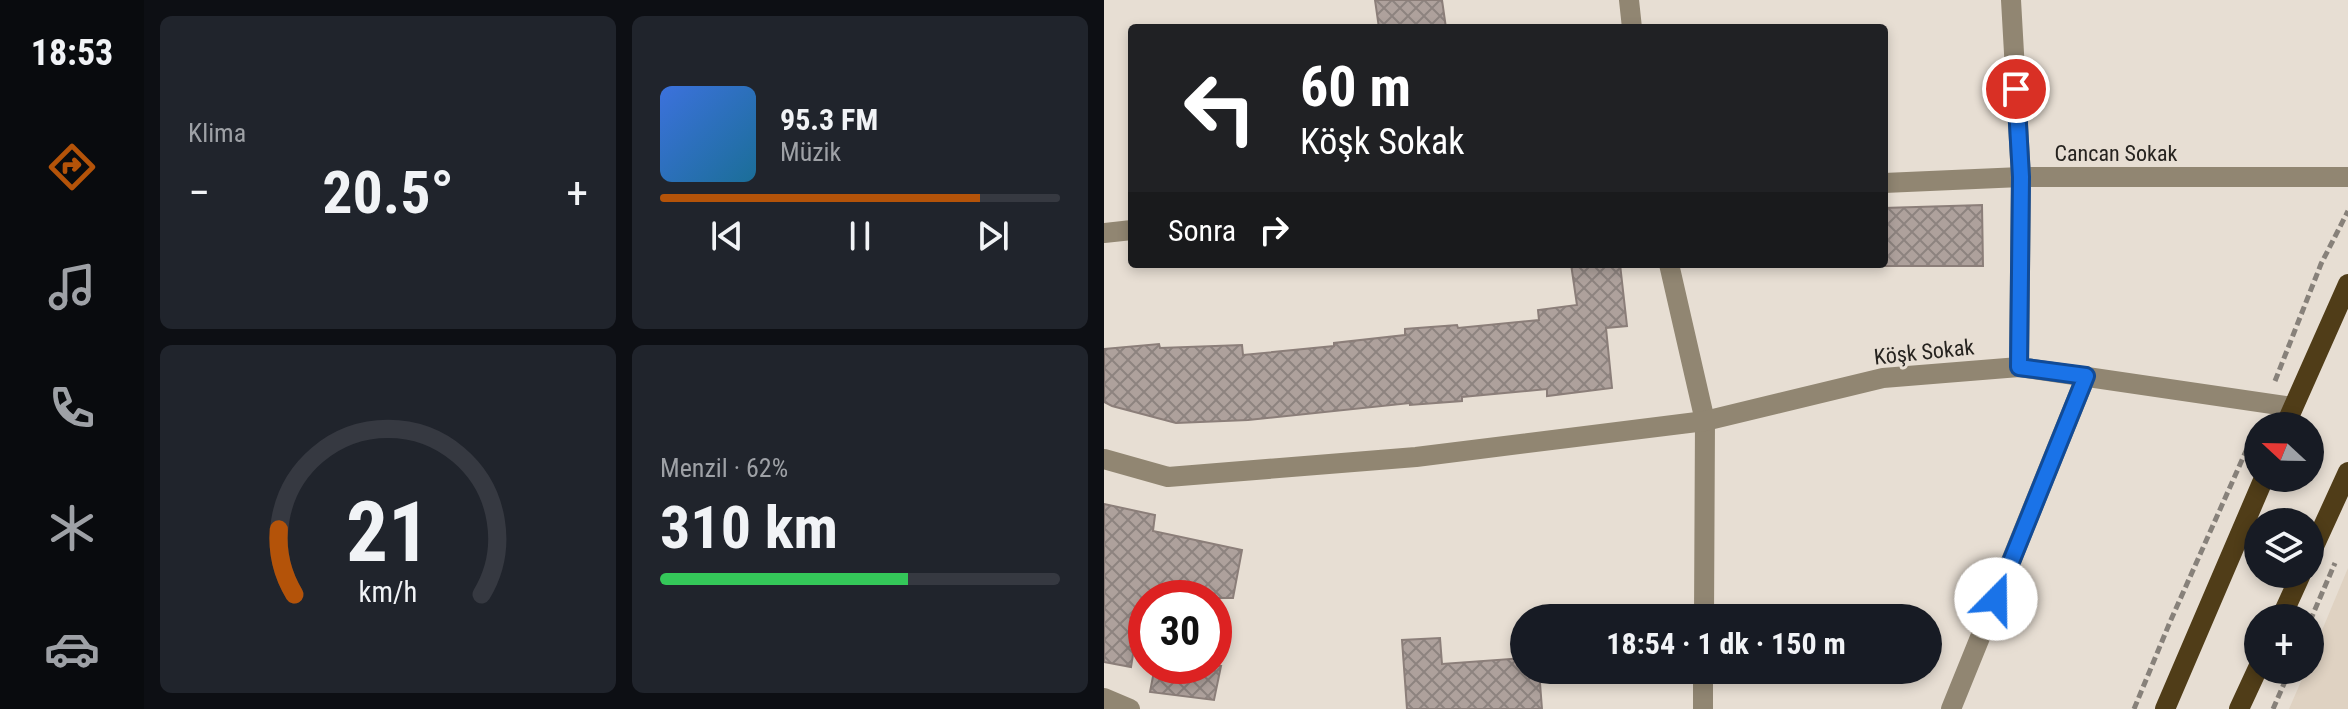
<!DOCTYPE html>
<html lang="tr">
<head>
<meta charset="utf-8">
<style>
  :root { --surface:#171b24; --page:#20242c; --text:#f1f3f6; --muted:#9ea1a6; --line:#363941; --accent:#b45309 }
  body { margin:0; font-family:"Roboto Condensed",sans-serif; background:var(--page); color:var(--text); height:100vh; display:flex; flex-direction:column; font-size:30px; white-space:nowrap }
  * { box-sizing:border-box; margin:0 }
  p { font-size:26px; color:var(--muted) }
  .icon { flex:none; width:44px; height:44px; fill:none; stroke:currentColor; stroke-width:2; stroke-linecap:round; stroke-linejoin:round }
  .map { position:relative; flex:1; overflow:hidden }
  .drawer { display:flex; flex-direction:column; gap:16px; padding:16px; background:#0d0f14; width:960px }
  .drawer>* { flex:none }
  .hud { position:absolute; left:24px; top:24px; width:760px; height:244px; border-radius:8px; box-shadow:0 4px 12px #0003; background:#202124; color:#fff; overflow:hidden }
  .needle { width:52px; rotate:292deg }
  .controls { position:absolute; left:1140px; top:412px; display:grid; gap:16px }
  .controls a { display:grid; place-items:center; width:80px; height:80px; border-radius:50%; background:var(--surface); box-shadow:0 4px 12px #0003; font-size:40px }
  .speed { position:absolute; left:24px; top:580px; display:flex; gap:16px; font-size:40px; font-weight:700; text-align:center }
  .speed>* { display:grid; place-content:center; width:104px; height:104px; border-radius:50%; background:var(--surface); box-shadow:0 4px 12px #0003; line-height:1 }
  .speed .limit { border:12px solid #d22; background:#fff; color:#111 }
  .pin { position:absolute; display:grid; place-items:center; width:68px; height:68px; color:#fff; margin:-34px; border:4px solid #fff; border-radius:50%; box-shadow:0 2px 8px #0007 }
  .me { position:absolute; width:88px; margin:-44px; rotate:22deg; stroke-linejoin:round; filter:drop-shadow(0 0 6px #0008) }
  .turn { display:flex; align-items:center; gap:28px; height:168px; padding:0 40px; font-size:36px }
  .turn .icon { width:104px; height:104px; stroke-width:2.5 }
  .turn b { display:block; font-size:56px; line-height:68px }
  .then { display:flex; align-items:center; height:76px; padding:0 40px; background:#0003; gap:16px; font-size:30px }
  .big { font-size:60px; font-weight:700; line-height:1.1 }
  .drawer .widget { flex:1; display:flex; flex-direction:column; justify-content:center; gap:12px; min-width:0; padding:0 28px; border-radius:12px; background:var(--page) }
  .drawer .dial { align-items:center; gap:0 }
  .dial svg { height:208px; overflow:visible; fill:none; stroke:var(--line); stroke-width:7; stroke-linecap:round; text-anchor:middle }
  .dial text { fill:var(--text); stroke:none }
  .song { display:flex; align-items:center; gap:24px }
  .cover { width:96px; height:96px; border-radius:12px; background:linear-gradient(135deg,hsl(220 70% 55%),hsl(200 70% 35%)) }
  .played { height:8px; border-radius:4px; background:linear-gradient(90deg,var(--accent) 80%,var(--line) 80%) }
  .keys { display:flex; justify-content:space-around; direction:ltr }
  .heat { display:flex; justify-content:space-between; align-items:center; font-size:44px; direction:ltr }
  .charge { height:12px; border-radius:6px; background:linear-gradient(90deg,#34c759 62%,var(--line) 0) }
  .drawer .tiles { flex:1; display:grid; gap:16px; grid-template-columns:repeat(2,1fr) }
  .trip { position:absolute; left:406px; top:604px; width:432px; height:80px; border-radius:40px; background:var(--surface); box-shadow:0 4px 12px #0003; font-weight:700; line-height:80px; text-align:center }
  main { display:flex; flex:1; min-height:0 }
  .tabs { display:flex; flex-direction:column; width:144px; justify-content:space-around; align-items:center; background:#090b0e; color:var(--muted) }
  .tabs .icon { width:56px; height:56px }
  .tabs .selected { color:var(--accent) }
  .tabs b { font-size:36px; color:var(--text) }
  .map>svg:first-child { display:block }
  .built { fill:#dfd2c2 }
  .building { fill:url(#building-cross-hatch); stroke:#8b7e79; stroke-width:2 }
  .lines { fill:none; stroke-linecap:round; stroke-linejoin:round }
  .path { stroke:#87817a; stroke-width:5; stroke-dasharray:8 4; stroke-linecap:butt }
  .minor { stroke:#918672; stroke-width:20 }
  .major { stroke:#503d18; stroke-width:20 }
  .route-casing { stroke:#114b97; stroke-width:20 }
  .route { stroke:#1a73e8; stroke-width:14 }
  .labels { text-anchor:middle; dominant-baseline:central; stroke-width:6; stroke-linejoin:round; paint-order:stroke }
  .street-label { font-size:22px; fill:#26231f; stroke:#e7ded3 }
</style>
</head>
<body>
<main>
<nav class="tabs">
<b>18:53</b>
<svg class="icon selected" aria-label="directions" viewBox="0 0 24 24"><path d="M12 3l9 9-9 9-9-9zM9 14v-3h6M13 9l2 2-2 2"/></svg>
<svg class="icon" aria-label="music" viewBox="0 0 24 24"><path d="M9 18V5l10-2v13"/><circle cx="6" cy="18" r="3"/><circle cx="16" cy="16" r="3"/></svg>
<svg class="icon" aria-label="phone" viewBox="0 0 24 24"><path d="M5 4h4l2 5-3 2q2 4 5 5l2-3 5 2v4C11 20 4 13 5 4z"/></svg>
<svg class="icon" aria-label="climate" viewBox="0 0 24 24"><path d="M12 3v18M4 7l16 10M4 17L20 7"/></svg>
<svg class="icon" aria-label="car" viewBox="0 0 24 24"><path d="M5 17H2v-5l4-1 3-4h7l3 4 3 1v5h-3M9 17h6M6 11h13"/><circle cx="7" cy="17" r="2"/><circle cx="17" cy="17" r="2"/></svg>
</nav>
<section class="drawer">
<div class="tiles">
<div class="widget"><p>Klima</p>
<div class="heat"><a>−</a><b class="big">20.5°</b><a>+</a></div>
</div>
<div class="widget">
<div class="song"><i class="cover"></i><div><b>95.3 FM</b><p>Müzik</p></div></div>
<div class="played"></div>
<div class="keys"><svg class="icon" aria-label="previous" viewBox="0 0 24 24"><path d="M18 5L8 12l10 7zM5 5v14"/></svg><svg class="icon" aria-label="pause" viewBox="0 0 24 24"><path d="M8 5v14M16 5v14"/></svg><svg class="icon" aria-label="next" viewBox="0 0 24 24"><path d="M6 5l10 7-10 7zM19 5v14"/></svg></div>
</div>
<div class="widget dial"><svg viewBox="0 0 100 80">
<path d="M14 69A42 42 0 1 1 86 69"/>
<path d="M14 69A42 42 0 0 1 8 44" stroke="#b45309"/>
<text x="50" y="56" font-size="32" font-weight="700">21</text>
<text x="50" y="72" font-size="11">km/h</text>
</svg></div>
<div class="widget"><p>Menzil · 62%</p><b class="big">310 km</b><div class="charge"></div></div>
</div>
</section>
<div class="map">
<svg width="1244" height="709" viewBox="0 0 1244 709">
  <defs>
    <pattern id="building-cross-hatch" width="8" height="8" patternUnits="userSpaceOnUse" patternTransform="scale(2)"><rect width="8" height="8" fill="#aea19c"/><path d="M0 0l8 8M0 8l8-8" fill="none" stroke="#8d837f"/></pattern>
  </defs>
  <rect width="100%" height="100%" fill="#e7ded3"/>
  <polygon class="built" points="1244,568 1244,709 1185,709 1202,670 1206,670 1206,659"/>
  <g class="building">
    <polygon points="271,0 338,0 342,28 275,28"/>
    <polygon points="878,205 879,266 780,266 780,208"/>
    <polygon points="467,264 516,264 523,326 502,328 508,388 443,396 443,389 358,397 358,401 306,405 306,403 144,420 72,423 8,406 0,402 0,349 55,344 56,348 138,345 139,355 230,346 230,343 301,335 301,329 353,325 354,328 435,320 434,310 473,305"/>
    <polygon points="0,504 51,515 49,531 138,550 129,598 38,598 27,667 0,662"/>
    <polygon points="336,638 338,664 420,658 420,670 435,670 438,709 303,709 298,640"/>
    <polygon points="51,666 117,666 110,700 46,692"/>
  </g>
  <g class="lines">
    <g class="path">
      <polyline points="1171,381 1217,264 1244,211"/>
      <polyline points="1206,621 1231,563"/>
      <polyline points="1030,709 1066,622 1154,424"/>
      <polyline points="1169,709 1186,670"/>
    </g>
    <g class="minor">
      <polyline points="525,0 528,28"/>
      <polyline points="907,0 917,177 915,367"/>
      <polyline points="780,183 917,177 1244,177"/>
      <polyline points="0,233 28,230"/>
      <polyline points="565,264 601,421 600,618"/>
      <polyline points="0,459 64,477 312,457 601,421 779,378 915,367 1189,407"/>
      <polyline points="0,698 26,709"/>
      <polyline points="599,709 599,670"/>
      <polyline points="847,709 982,376"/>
    </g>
    <g class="major">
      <polyline points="1181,426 1244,284"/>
      <polyline points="1206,555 1244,472"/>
      <polyline points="1177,618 1197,574"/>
      <polyline points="1061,709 1160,478"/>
      <polyline points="1135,709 1154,668"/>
    </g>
  </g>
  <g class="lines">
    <defs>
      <polyline id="route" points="892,599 982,376 915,367 917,177 912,89"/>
    </defs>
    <use href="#route" class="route-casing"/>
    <use href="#route" class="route"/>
  </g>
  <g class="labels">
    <g class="street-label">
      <text x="1012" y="153">Cancan Sokak</text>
      <text transform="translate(820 352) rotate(-6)">Köşk Sokak</text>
    </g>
  </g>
</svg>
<div class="controls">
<a><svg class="needle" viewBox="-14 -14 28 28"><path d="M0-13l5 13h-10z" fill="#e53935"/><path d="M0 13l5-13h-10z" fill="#9ea1a6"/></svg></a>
<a><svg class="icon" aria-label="layers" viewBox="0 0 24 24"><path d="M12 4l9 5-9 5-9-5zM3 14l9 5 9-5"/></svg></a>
<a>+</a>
</div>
<div class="speed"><div class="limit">30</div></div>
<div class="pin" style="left:912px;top:89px;background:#d93025"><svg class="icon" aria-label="arrive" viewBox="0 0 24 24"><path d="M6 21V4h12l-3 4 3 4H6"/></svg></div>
<svg class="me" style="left:892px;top:599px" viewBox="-20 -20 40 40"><circle r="19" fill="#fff"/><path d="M0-13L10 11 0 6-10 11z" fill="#1a73e8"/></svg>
<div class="trip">18:54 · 1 dk · 150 m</div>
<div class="hud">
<div class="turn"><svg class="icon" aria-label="left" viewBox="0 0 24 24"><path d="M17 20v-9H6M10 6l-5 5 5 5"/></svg><div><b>60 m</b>Köşk Sokak</div></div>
<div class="then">Sonra<svg class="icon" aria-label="right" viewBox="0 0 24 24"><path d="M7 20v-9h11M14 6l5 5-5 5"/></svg></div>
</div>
</div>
</main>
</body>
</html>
